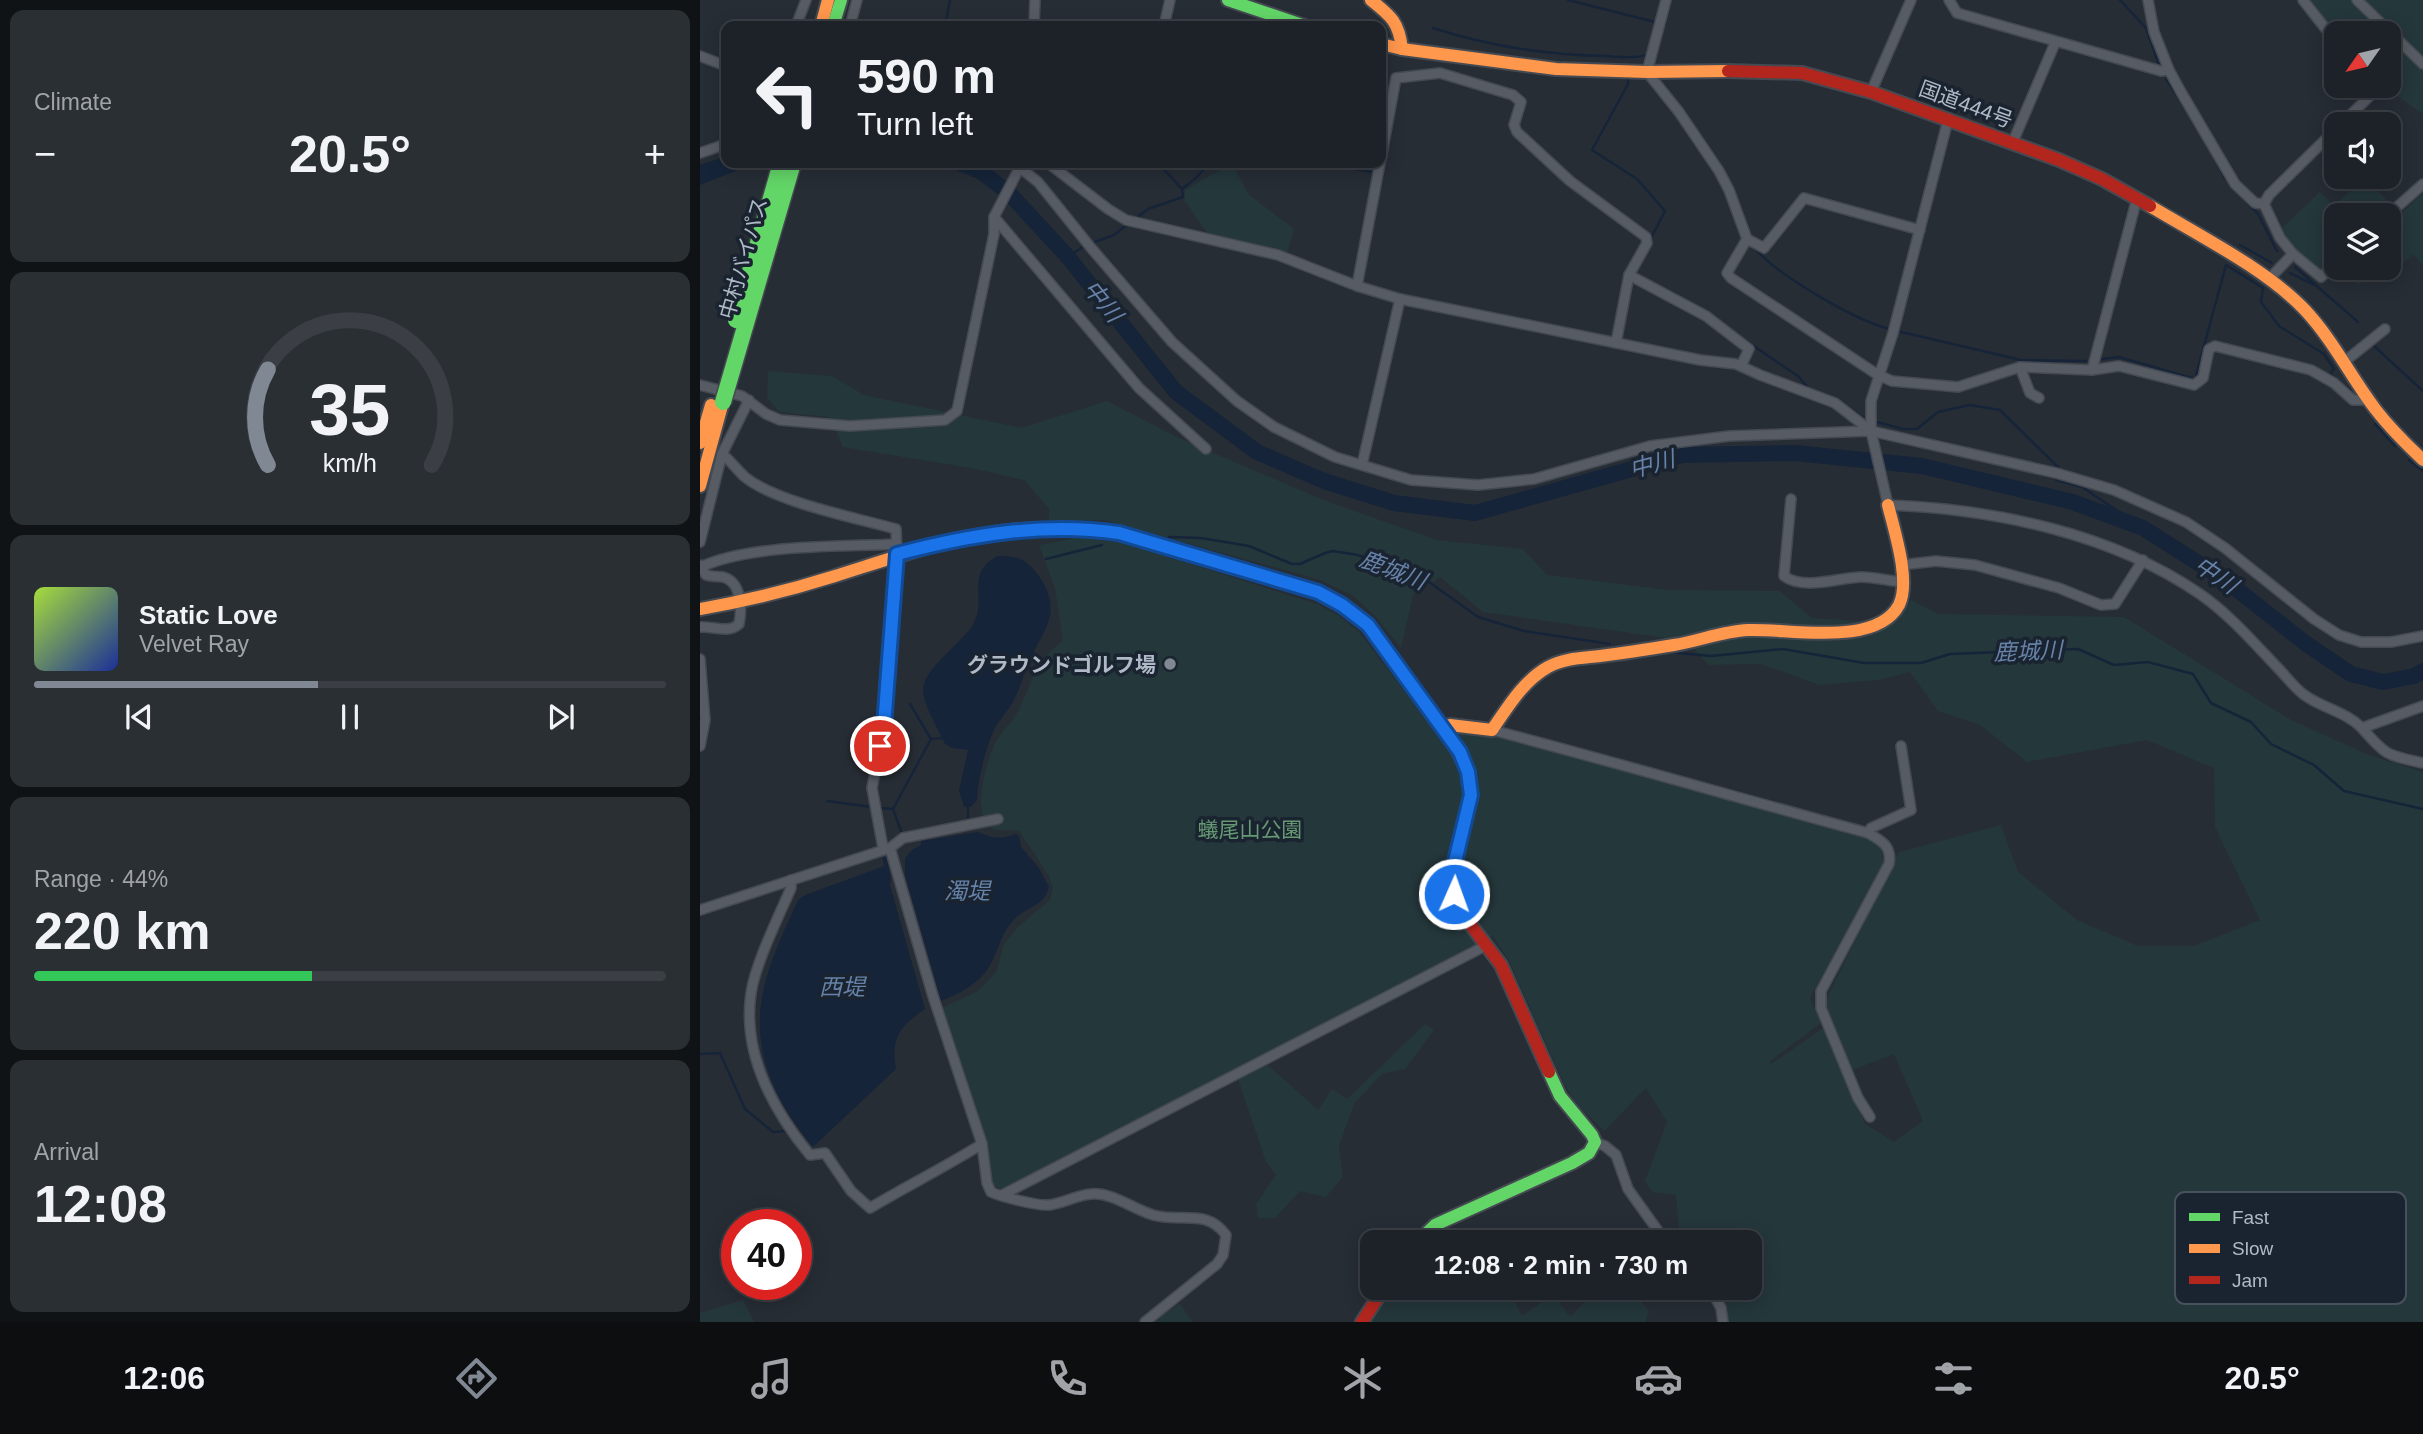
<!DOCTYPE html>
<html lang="en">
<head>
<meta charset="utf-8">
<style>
  :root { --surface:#1d2228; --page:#2a2f34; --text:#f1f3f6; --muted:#a0a4a8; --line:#3b3f45; --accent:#808894 }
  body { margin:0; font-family:Arial,"Noto Sans JP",sans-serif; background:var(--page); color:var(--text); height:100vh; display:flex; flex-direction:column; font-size:26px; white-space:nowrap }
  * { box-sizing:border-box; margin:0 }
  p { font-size:23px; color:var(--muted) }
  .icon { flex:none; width:38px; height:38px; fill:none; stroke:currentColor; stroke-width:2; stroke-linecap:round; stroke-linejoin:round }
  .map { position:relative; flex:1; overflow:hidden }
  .panel { display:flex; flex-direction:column; gap:10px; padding:10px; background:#101316; width:700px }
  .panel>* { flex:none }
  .guide { position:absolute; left:21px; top:21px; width:665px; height:147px; border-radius:14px; box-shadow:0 4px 18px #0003,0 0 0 2px var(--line); background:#1d2228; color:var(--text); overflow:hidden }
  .needle { width:46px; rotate:236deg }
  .fabs { position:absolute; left:1624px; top:21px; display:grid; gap:14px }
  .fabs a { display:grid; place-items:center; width:77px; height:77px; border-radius:14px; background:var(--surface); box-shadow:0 4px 18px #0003,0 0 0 2px var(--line); font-size:35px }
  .speed { position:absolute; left:21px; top:1209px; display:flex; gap:14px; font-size:35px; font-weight:700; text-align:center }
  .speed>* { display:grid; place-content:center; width:91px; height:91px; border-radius:50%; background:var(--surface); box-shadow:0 4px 18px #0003,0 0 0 2px var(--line); line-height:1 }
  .speed .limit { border:10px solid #d22; background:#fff; color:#111 }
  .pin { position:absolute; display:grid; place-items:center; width:60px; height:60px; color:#fff; margin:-30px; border:4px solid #fff; border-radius:50%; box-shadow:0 2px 7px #0007 }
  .me { position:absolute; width:77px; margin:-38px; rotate:2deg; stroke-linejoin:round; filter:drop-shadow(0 0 5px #0008) }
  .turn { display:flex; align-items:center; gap:24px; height:147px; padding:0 21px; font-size:32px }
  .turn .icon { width:91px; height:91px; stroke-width:2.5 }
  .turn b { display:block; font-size:49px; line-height:60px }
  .big { font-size:52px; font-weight:700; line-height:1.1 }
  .panel .card { flex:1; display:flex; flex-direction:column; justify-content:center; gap:10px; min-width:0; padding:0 24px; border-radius:14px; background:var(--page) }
  .panel .dial { align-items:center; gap:0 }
  .dial svg { height:182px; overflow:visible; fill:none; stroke:var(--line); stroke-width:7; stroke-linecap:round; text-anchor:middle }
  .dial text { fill:var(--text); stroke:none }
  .song { display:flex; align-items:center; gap:21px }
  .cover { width:84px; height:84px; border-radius:10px; background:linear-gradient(135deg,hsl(80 70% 55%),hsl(230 70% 35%)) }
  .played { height:7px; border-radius:4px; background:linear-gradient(90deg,var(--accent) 45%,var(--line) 45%) }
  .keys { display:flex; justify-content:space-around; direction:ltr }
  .heat { display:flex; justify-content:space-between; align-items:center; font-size:38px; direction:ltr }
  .charge { height:10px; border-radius:5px; background:linear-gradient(90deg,#34c759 44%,var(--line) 0) }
  .trip { position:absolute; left:660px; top:1230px; width:402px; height:70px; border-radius:14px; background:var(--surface); box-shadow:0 4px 18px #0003,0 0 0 2px var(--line); font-weight:700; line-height:70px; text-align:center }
  .dock { display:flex; height:112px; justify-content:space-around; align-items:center; background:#0c0e10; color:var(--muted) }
  .dock .icon { width:49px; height:49px }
  .dock .on { color:var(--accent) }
  .dock b { font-size:32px; color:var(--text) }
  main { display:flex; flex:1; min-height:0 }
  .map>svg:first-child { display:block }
  .green { fill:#24373b; fill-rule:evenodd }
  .water { fill:#162439 }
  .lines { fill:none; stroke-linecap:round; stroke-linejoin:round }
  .stream { stroke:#162439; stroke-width:2.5 }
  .river { stroke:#162439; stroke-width:16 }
  .street-casing { stroke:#444952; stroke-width:12 }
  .fast-casing { stroke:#444952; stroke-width:16 }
  .slow-casing { stroke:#444952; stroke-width:16 }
  .jam-casing { stroke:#444952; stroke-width:16 }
  .street { stroke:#575b63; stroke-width:9 }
  .fast { stroke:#63d668; stroke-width:12 }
  .slow { stroke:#ff974d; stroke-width:12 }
  .jam { stroke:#b3261e; stroke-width:12 }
  .fast-bridge-casing { stroke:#444951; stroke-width:19; stroke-linecap:butt }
  .fast-bridge { stroke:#63d668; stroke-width:16 }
  .route-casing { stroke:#114b97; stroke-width:18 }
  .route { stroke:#1a73e8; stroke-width:12 }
  .poi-dot { fill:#808894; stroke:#1a2330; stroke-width:2.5 }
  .labels { text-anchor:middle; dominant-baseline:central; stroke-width:7; stroke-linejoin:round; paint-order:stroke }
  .street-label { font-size:21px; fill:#b0b9c7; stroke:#1a2330 }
  .poi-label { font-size:21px; font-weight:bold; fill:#b0b9c7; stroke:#1a2330; text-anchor:end }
  .park-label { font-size:21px; fill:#669972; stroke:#1a2330 }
  .water-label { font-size:23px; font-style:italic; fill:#6782a8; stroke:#1a2330 }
  .key { fill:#1a2330; stroke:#47505d; stroke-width:2 }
  .key-label { font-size:19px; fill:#b0b9c7 }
</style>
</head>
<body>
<main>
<section class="panel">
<div class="card"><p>Climate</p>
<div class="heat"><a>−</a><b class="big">20.5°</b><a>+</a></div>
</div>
<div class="card dial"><svg viewBox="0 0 100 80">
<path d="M14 69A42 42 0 1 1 86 69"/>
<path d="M14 69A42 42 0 0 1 14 27" stroke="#808894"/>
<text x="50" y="56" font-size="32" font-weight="700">35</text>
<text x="50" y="72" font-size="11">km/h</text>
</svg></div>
<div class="card">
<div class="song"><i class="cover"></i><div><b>Static Love</b><p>Velvet Ray</p></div></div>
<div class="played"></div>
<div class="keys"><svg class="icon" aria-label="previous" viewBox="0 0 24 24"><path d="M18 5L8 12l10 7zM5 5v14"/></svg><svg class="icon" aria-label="pause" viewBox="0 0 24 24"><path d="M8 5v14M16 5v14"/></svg><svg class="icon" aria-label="next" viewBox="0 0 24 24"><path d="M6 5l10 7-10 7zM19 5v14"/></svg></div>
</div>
<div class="card"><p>Range · 44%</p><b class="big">220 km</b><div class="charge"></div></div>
<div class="card"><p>Arrival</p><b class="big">12:08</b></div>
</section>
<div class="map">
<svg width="1723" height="1322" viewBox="0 0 1723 1322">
  <rect width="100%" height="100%" fill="#272d35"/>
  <g class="green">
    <polygon points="1611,0 1723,0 1723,114 1683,86 1689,86 1689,33 1636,35"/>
    <polygon points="532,163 548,194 594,229 587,253 510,237 485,201 485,190"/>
    <polygon points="1665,177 1693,207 1684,215 1636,215 1636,259 1621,273 1593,247 1581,229 1620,192 1634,206"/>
    <polygon points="1723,193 1723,265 1713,254 1687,279 1677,268 1689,268 1689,225"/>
    <polygon points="1642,268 1676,268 1658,285"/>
    <path d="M68,371l64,5 32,19 157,33 86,-27 76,39 143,61 111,39 86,9 24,26 121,15 112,1 32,27 79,5 20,-23 27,14 186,3 169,104 76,34 54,17v550h-705l-5,-34h37v-46h-70l-4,-47 -24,-3 -7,-11 22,-59 -21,-34 -42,43 -28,-27 -12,-20 -55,-123 -16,-25 -234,121 59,53 14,-21 15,10 78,-75 9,6 -29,39 -23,5 -28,30 -15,42 4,31 -17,20 -26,-6 -25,27h-17l-2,-14 20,-29 -10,-13 -31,-92 -228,118h-10l-5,-7 -5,-36 -45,-137 36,-17 18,-19 8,-28 14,-17 32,-27 3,-12 -4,-12 -29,-44c-11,-6 -25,4 -34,-9 -12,-19 0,-60 9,-79 5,-12 16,-20 22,-31 14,-26 19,-55 46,-72l-8,-53 -16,-43 41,-8 44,6 193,61 21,11 21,17 73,95 72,10 360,99c14,8 20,12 19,28l-73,134 11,25 -52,39 2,2 58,-40 -4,-22 74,-150 102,-27 17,47 59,48 61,26h56l66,-26 -45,-93 -1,-59 -67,-28 -120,22 -47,-37 -42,-14 -28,-39 -32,8 -58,5 -59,-21 -53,1 -21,-24 -204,-29 -43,-35 -27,18 -12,53 -26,-32 -23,-21 -32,-15 -216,-60 -55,2v-13l-25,-29 -48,-11 -133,-22 -13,-30 -51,-5 -12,-15zM1194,1054l29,67 -29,21 -30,-19 -12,-53z"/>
    <polygon points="739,1230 758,1242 726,1242"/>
    <polygon points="693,1288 808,1288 822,1316 853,1294 870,1317 899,1288 931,1288 949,1311 945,1322 671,1322"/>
    <polygon points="43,1300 54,1322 0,1322 0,1313"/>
    <polygon points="480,1304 493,1322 451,1322"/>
  </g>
  <g class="water">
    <polygon points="26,156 26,163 56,163 0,185 0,165"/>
    <path d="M298,556c20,-1 29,4 41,20 24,36 6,51 -9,84 -7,15 -10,31 -19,45 -5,9 -14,17 -18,27 -8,20 -15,46 -16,68l-6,7h-7l-5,-17 9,-40 -16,-2 -7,-4c-6,-14 -23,-41 -22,-55 1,-20 37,-45 49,-63 17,-26 -9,-53 26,-70z"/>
    <path d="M278,832c13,6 23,8 37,2l4,2 2,11 18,21 10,19c-4,18 -19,19 -31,29 -22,18 -19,46 -39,63 -11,10 -25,17 -38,22l-36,-126v-17l8,-9 8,-4v-4z"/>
    <path d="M182,857h4l5,20 -1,8 35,124c-26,18 -34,29 -29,60l-83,78c-36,-43 -61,-92 -51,-150 6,-34 22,-66 36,-97l7,-5 79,-29z"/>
  </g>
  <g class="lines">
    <g class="stream">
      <polyline points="868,0 955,22 952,37"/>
      <polyline points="1420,0 1446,28 1459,65"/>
      <polyline points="245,26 250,0"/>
      <path d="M733,28c55,18 114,27 173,28 13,1 32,3 42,-2"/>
      <polyline points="928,78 928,84 892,150 937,179 965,211 950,240"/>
      <polyline points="1466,79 1491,117"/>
      <polyline points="964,85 973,98"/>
      <polyline points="1514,156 1524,177 1532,186"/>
      <polyline points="458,163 482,189"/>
      <polyline points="623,163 672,172"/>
      <polyline points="1023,169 1029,182"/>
      <polyline points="1536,191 1558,214 1577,251"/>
      <polyline points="434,220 448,209 483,197 482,189 496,178 509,163"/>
      <polyline points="392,243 414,235 428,224"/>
      <polyline points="1540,245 1572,263"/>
      <path d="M1054,247c21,27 102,74 136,82"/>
      <polyline points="368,257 384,246"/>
      <polyline points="1595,267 1658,322"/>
      <polyline points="1590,273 1614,285"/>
      <polyline points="1197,331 1321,360 1386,361"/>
      <polyline points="1035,333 1099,377 1110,390"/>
      <polyline points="1674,346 1723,391"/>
      <polyline points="1402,359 1419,357 1495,379 1526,265 1563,288 1561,302 1579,326 1624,354 1634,369 1630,374 1654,393"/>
      <polyline points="1139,400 1164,418"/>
      <polyline points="1177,422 1203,429 1217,429 1238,412 1270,405 1300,410 1358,467"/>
      <polyline points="1675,424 1695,446"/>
      <polyline points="1709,460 1723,471"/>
      <polyline points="1356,480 1382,487 1443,528"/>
      <polyline points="469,537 501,538 549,546 592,564 600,564 625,553 633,551 658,555 729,582 778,617 824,631 910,644"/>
      <polyline points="346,559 402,545"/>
      <polyline points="968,652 1011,656 1083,649 1164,663 1221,663 1250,654 1378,649 1414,665 1448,662 1493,674 1511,703 1551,722 1571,744 1614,765 1644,791 1723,809"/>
      <polyline points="210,704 231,739 243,738"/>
      <polyline points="127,801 172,807"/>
      <polyline points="268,805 268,822"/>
      <polyline points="179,808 193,809 231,739"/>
      <polyline points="193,809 201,831"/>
      <polyline points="0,1054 20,1053 45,1109 73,1132 86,1131 94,1125"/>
    </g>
    <polyline class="river" points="260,163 280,171 309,193 368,257 476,392 557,452 624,481 694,503 775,513 982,455 1095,453 1222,466 1373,502 1443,528 1525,580 1605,643 1651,674 1683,682 1714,676 1723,671"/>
    <defs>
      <g id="street">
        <polyline points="966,0 947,72 979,112 1019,171 1029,190 1047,239 1064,248 1104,198 1220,230"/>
        <polyline points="1249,0 1257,13 1461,71 1469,70"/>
        <polyline points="1448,0 1454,32 1469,70 1481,92 1535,184 1555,203 1564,204"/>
        <polyline points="1603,0 1636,42"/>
        <polyline points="1657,0 1723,64"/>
        <polyline points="96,26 106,0"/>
        <polyline points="150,26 157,0"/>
        <polyline points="334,26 335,0"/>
        <polyline points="464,26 470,0"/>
        <polyline points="0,56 26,66"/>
        <polyline points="1171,92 1211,0"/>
        <path d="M1248,120l-55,213 -22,68v30l17,74c106,4 223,28 312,89 29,20 53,48 77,73 8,8 16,19 26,27 18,14 42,17 59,34l61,-22"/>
        <polyline points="1641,124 1675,91 1675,86"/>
        <polyline points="1312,144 1355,43"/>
        <polyline points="0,153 26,144"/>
        <polyline points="681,159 696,78 740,73 813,95 821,102 814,125 817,132 870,181 946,237 947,243 929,275 916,343"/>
        <polyline points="314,163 338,182 392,249 472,342 537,401 574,427 635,457 711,480 778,485 834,479 950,446 1029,436 1171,431 1356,473 1414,490 1486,522 1525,548 1614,619 1639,635 1661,642 1691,642 1723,636"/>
        <polyline points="348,163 408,209 426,220 578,255 657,286 700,299 1000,360 1036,364 1060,375 1135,403 1171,431"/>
        <polyline points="1688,215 1723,184"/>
        <polyline points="294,217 439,388 506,449"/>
        <polyline points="1047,239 1027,273 1031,278 1178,375 1192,381 1258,387 1320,367 1392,370 1419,366 1494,385 1503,378 1509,349 1515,346 1611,370 1634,383 1653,400 1669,400"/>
        <polyline points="1593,254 1621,277 1636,263"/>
        <polyline points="929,275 1006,316 1049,349 1041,366"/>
        <polyline points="1569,279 1593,254 1580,238 1564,204 1569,195 1636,129"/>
        <polyline points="657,286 680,163"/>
        <polyline points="1644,362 1685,329"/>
        <polyline points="1320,367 1330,393 1339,398"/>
        <polyline points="1392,370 1437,198"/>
        <polyline points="0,385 42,396 66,414 80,420 150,426 245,420 257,411 294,234 294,217 322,163"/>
        <path d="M22,454c9,7 15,16 23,23 30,25 112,41 151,52l1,25 -13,172 -12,62 11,60"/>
        <polyline points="662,465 700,299"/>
        <path d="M1091,499l-7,77c20,15 56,1 78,1 13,0 27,4 40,5"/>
        <polyline points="0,542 22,454 49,400"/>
        <path d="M0,565l6,10c6,2 11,1 17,2 19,5 19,32 16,47 -11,10 -25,2 -39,3"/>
        <polyline points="1201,565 1236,561 1275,565 1359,588 1401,605 1415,604 1443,560"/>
        <path d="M1,567c49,-23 140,-20 196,-23"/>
        <polyline points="0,659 5,720 0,746"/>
        <path d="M1662,728c24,28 25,27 61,35"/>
        <path d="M792,730c126,33 250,69 376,103 14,8 24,13 21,31l-68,127v17l37,90 12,19"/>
        <polyline points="1168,833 1171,828 1211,810 1201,746"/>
        <path d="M190,848l42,145 50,151 5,39 4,9c10,5 48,14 58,13 15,-2 28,-10 42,-11 21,-2 42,15 62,21 29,8 53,-7 73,20l-3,20 -6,9 -72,58"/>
        <path d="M91,880v8c-13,30 -35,74 -40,105 -9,61 22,117 59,162l15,-2 26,38 19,17c37,-22 75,-41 112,-64"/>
        <polyline points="0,910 190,848 203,838 298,819"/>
        <polyline points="895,1142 905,1146 916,1155 928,1189 966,1242"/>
        <polyline points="302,1195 787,945"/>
        <polyline points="1010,1288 1021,1308 1023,1322"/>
      </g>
      <g id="fast">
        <polyline points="528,0 605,26"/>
        <polyline points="133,26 141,0"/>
        <polyline points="338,529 375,529 419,533 618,592 642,605 668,625 755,745"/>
        <polyline points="717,1242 735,1225 872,1163 889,1153 895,1142 892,1135 860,1096 849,1072"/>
      </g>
      <g id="slow">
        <path d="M671,0c20,16 28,22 31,49"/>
        <polyline points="121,26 128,0"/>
        <polyline points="681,44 702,49 856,69 947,72 1028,71"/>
        <path d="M1450,206c48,29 116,63 155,104 28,30 46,67 71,100 14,18 30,34 47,50"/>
        <polyline points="0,443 11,405"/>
        <polyline points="0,486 23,402"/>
        <path d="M0,609c46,-8 91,-19 135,-33 67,-21 131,-45 203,-47"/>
        <path d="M743,727l7,-2 42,5c16,-23 31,-49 56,-63 16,-9 35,-9 52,-11 25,-3 50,-7 74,-11 25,-4 49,-14 74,-15 39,-2 128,18 151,-25 12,-24 -5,-75 -11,-100"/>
      </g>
      <g id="jam">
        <polyline points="1028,71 1102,73 1171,92 1359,160 1402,179 1450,206"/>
        <polyline points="755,745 768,772 771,795 752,874 754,894 761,912 801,965 849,1072"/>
        <polyline points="662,1322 684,1288"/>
      </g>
    </defs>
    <use href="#street" class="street-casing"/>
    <use href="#fast" class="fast-casing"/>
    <use href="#slow" class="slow-casing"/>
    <use href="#jam" class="jam-casing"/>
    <use href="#street" class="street"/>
    <use href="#fast" class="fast"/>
    <use href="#slow" class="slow"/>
    <use href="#jam" class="jam"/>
    <defs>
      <g id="fast-bridge">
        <polyline points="36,320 81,163"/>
        <polyline points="23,402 93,163"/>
      </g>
    </defs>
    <use href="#fast-bridge" class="fast-bridge-casing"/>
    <use href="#fast-bridge" class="fast-bridge"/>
  </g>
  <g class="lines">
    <defs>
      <path id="route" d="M180,746l4,-20 13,-172c72,-19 147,-32 222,-21l199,59 24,13 26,20 92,127 8,20 3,23 -19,79 2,20"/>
    </defs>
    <use href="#route" class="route-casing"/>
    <use href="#route" class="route"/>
  </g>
  <circle class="poi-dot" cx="470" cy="664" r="7"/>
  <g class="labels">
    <g class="street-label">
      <text transform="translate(1266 104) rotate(20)">国道444号</text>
      <text transform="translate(43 258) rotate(-74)">中村バイパス</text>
    </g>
    <g class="poi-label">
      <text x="456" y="664">グラウンドゴルフ場</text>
    </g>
    <g class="park-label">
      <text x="550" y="829">蟻尾山公園</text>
    </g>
    <g class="water-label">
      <text transform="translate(403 301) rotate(51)">中川</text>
      <text transform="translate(952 464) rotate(-15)">中川</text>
      <text transform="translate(693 570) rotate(21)">鹿城川</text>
      <text transform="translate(1516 575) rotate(34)">中川</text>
      <text transform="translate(1328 651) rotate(-2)">鹿城川</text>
      <text x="267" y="891">濁堤</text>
      <text x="142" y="987">西堤</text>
    </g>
  </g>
  <rect x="1475" y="1192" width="231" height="112" rx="10" class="key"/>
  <rect x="1489" y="1213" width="31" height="8" fill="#63d668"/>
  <rect x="1489" y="1244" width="31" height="9" fill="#ff974d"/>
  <rect x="1489" y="1276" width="31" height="8" fill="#b3261e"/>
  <g class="key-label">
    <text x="1532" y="1224">Fast</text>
    <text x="1532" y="1255">Slow</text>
    <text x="1532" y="1287">Jam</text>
  </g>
</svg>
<div class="fabs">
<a><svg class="needle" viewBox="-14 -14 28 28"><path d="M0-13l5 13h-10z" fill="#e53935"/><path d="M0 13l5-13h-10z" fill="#a0a4a8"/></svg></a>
<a><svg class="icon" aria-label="sound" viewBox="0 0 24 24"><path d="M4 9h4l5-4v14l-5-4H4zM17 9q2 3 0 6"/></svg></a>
<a><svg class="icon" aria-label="layers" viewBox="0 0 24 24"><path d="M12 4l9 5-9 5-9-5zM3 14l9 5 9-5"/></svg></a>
</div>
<div class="speed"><div class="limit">40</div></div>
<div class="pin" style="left:180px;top:746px;background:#d93025"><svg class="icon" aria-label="arrive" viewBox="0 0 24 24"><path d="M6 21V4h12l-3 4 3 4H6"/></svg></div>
<svg class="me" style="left:754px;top:894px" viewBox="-20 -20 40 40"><circle r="17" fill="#1a73e8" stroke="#fff" stroke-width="3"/><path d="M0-11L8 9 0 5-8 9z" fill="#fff"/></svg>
<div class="trip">12:08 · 2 min · 730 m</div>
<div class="guide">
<div class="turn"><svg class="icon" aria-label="left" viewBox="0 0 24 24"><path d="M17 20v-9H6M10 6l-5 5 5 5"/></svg><div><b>590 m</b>Turn left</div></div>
</div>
</div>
</main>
<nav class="dock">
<b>12:06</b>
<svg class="icon on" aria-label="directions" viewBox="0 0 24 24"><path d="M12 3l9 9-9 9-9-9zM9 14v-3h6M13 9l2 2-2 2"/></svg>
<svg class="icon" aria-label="music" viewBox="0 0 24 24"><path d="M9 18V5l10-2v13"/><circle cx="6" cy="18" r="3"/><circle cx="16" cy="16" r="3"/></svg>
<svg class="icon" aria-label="phone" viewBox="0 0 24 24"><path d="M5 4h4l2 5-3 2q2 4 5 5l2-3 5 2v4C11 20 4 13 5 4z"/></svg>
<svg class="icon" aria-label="climate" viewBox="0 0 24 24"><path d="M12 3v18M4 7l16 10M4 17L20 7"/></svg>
<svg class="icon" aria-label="car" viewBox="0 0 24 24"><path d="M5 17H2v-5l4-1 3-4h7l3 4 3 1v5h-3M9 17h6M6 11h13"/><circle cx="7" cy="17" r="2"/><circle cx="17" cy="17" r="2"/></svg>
<svg class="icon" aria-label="filters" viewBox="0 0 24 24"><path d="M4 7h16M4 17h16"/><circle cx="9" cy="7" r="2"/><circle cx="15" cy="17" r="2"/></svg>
<b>20.5°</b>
</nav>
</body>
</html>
